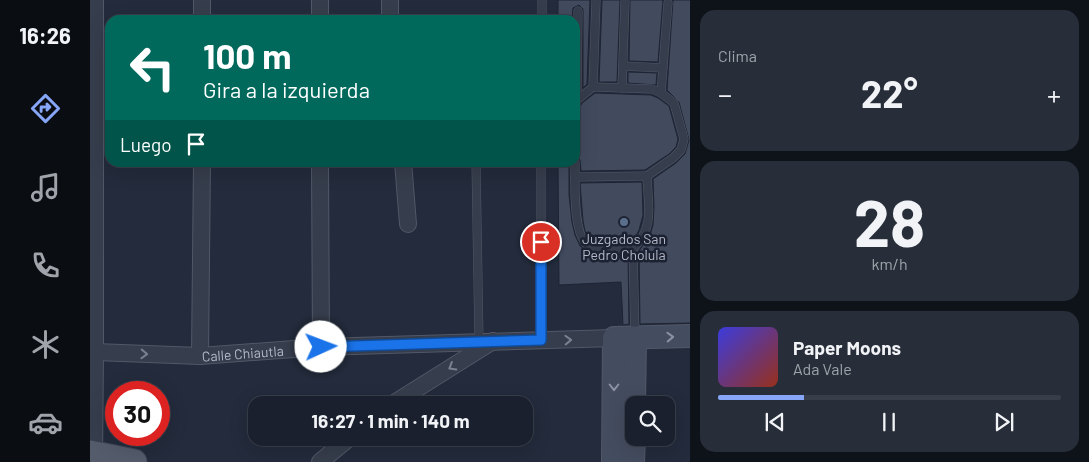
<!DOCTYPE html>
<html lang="es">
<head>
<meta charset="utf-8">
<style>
  :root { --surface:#1a202d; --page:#272d39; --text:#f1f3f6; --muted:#9fa3aa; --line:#383e49; --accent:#87a6f8 }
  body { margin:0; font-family:Barlow,sans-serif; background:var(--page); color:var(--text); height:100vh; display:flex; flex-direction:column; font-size:19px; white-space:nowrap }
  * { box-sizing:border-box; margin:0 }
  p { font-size:16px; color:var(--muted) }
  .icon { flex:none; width:28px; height:28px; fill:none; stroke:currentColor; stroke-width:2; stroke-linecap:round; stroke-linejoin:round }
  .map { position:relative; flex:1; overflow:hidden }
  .side { display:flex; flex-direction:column; gap:10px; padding:10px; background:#0e1219; width:399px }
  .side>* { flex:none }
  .hud { position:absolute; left:15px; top:15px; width:475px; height:152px; border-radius:15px; box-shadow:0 5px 20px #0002,0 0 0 1px var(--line); background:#00695c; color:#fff; overflow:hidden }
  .buttons { position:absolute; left:535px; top:396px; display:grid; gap:10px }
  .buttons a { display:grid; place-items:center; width:50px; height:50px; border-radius:10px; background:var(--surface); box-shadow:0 5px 20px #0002,0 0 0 1px var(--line); font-size:25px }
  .speed { position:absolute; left:15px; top:381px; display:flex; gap:10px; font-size:25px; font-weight:700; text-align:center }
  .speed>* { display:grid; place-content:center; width:65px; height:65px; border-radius:50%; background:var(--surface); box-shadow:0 5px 20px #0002,0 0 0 1px var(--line); line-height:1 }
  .speed .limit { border:8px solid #d22; background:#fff; color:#111 }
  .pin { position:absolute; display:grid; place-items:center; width:42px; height:42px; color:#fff; margin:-21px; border:2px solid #fff; border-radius:50%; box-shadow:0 1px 5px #0007 }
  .me { position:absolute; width:55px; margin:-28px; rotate:88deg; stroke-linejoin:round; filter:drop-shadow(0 0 4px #0008) }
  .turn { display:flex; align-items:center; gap:18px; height:105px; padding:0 15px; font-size:22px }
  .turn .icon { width:65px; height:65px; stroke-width:2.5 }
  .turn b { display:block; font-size:35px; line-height:42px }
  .then { display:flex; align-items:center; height:48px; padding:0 15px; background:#0003; gap:10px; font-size:19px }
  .big { font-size:38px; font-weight:700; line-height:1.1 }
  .side .widget { flex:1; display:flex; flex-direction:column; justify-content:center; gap:8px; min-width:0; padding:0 18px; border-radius:15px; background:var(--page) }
  .side .dial { align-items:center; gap:0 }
  .dial b { font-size:65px; line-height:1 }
  .song { display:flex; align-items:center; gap:15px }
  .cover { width:60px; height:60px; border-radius:8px; background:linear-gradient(135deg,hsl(240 70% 55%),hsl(10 70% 35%)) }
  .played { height:5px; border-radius:2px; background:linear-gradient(90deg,var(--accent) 25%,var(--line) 25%) }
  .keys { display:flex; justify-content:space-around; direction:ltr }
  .heat { display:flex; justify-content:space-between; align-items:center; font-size:28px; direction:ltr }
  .trip { position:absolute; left:158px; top:396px; width:285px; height:50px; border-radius:15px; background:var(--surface); box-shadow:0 5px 20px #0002,0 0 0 1px var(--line); font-weight:700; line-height:50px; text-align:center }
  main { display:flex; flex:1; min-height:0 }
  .tabs { display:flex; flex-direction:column; width:90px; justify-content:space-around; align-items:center; background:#0a0d12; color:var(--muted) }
  .tabs .icon { width:35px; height:35px }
  .tabs .on { color:var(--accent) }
  .tabs b { font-size:22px; color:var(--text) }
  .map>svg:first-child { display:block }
  .building { fill:#424a5e; stroke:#1e2433 }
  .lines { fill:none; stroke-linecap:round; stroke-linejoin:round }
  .lane-casing { stroke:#525867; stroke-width:9 }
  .street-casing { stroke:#525867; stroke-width:18 }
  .secondary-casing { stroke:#525867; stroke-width:24 }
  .primary-casing { stroke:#404655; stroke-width:27 }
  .lane { stroke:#363d4c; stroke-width:8 }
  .street { stroke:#363d4c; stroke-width:16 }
  .secondary { stroke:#444c5f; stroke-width:22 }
  .primary { stroke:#545c6c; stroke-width:25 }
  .oneway { stroke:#8c92a3 }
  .oneway2 { stroke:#7a8190 }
  .route-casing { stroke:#114b97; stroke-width:12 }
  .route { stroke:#1a73e8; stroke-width:9 }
  .service-dot { fill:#5c6f8a; stroke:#1c2231; stroke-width:2 }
  .labels { text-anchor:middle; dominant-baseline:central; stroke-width:5; stroke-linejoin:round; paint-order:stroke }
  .poi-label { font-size:14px; fill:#b2b8c7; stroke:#1c2231 }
  .street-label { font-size:14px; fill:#b2b8c7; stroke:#1c2231 }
</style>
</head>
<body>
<main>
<nav class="tabs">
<b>16:26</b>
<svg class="icon on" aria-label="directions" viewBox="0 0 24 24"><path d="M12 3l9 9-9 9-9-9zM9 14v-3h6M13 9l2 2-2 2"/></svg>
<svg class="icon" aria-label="music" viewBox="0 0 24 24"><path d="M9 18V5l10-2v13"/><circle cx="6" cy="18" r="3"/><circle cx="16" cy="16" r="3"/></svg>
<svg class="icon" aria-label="phone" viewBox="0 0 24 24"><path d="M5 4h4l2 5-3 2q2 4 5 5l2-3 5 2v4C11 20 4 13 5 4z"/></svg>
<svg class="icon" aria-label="climate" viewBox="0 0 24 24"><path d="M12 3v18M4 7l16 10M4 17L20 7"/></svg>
<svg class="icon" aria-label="car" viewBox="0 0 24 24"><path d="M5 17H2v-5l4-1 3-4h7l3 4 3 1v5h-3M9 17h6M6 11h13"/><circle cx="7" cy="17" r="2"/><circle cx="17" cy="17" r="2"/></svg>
</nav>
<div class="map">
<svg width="601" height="462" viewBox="0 0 601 462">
  <rect width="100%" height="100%" fill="#232b3c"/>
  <g class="building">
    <polygon points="468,0 500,0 497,84 493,88 493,9 489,5 483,8 482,20 468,20"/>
    <polygon points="512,0 530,0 527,82 509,82"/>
    <polygon points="540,0 573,0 568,62 539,61"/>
    <polygon points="583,0 601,0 601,323 550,324 549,251 560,235 563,225 564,207 563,179 586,163 595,154 599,140 589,102 577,90"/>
    <polygon points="538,72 567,73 566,85 538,83"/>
    <polygon points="505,93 561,95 568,98 579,106 588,139 586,147 579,154 555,170 491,171 490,160 485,156 485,111 489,109 492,103"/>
    <polygon points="468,162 479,162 479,195 482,222 485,235 490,246 497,251 503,254 538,255 539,324 533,325 531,282 469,285"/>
    <polygon points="552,182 553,215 549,230 545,238 540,243 503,242 499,238 495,231 493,221 490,183"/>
  </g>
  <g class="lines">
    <defs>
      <g id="lane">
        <polyline points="452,20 452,0"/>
        <polyline points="533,66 573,68"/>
        <path d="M503,87l59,2 9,4 13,10 10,36 -3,11 -8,8 -26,18c1,30 8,51 -14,73"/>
        <polyline points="532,88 535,1"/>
        <polyline points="571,93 578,3"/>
        <polyline points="487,100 488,11"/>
        <polyline points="485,105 487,100 503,87 506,0"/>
        <polyline points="386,162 389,341"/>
        <path d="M485,162c0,19 -3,77 15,85 7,3 34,2 43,2l2,87"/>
        <polyline points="485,177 557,176"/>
        <polyline points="451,341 451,162"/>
      </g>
      <g id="street">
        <polyline points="112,0 112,20"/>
        <polyline points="230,0 230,20"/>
        <polyline points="300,20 300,0"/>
        <polyline points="230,162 231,347"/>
        <polyline points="313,162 318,224"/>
        <path id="s1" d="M5,352l105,4 121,-9 293,-9"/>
        <polyline points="110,356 112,162"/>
        <polyline points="301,405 403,341"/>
        <polyline points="4,462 5,352 5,0"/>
        <polyline points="230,462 259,438"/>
      </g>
      <g id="secondary">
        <polyline points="544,405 545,338"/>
        <polyline points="523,462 524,338 601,336"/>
        <polyline points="543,462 544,438"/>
      </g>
      <polyline id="primary" points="0,453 44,462"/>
    </defs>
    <use href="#lane" class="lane-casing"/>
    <use href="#street" class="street-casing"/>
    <use href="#secondary" class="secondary-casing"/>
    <use href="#primary" class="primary-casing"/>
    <use href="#lane" class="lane"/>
    <use href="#street" class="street"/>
    <use href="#secondary" class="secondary"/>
    <use href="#primary" class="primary"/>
  </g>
  <defs><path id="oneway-chevron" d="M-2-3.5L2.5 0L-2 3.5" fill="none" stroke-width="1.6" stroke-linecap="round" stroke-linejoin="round" transform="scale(1.25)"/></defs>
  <g class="oneway">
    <use href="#oneway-chevron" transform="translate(580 337) rotate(-2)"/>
    <use href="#oneway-chevron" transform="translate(524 387) rotate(90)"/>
  </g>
  <g class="oneway2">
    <use href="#oneway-chevron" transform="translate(478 340) rotate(-2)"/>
    <use href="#oneway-chevron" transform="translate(54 354) rotate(2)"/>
    <use href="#oneway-chevron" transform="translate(362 367) rotate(149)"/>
  </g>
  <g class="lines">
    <defs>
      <polyline id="route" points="231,347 451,340 451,242"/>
    </defs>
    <use href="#route" class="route-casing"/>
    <use href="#route" class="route"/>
  </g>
  <circle class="service-dot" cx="534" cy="222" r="5"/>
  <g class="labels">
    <g class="poi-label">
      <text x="534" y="238">Juzgados San<tspan x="534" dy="16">Pedro Cholula</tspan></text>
    </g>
    <g class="street-label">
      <text stroke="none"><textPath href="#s1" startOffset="148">Calle Chiautla</textPath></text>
    </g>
  </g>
</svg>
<div class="buttons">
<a><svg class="icon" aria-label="search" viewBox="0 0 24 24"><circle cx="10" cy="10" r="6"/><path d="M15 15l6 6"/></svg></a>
</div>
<div class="speed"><div class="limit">30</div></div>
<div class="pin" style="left:451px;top:242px;background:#d93025"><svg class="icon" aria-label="arrive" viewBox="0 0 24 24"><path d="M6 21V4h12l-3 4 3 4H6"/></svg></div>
<svg class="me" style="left:231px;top:347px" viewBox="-20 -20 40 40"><circle r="19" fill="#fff"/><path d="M0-13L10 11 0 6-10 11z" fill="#1a73e8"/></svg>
<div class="trip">16:27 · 1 min · 140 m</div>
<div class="hud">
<div class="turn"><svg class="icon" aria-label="left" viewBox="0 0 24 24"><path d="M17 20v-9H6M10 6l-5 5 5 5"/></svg><div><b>100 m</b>Gira a la izquierda</div></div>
<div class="then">Luego<svg class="icon" aria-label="arrive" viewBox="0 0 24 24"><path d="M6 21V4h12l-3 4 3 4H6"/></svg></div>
</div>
</div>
<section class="side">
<div class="widget"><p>Clima</p>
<div class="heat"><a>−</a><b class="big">22°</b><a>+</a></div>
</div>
<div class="widget dial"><b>28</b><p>km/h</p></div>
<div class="widget">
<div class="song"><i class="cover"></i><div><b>Paper Moons</b><p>Ada Vale</p></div></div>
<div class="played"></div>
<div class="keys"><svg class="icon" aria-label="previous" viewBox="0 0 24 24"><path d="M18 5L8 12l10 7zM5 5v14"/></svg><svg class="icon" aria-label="pause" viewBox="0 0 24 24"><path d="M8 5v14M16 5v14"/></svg><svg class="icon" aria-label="next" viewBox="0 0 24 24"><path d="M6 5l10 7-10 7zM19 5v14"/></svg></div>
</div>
</section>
</main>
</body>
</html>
